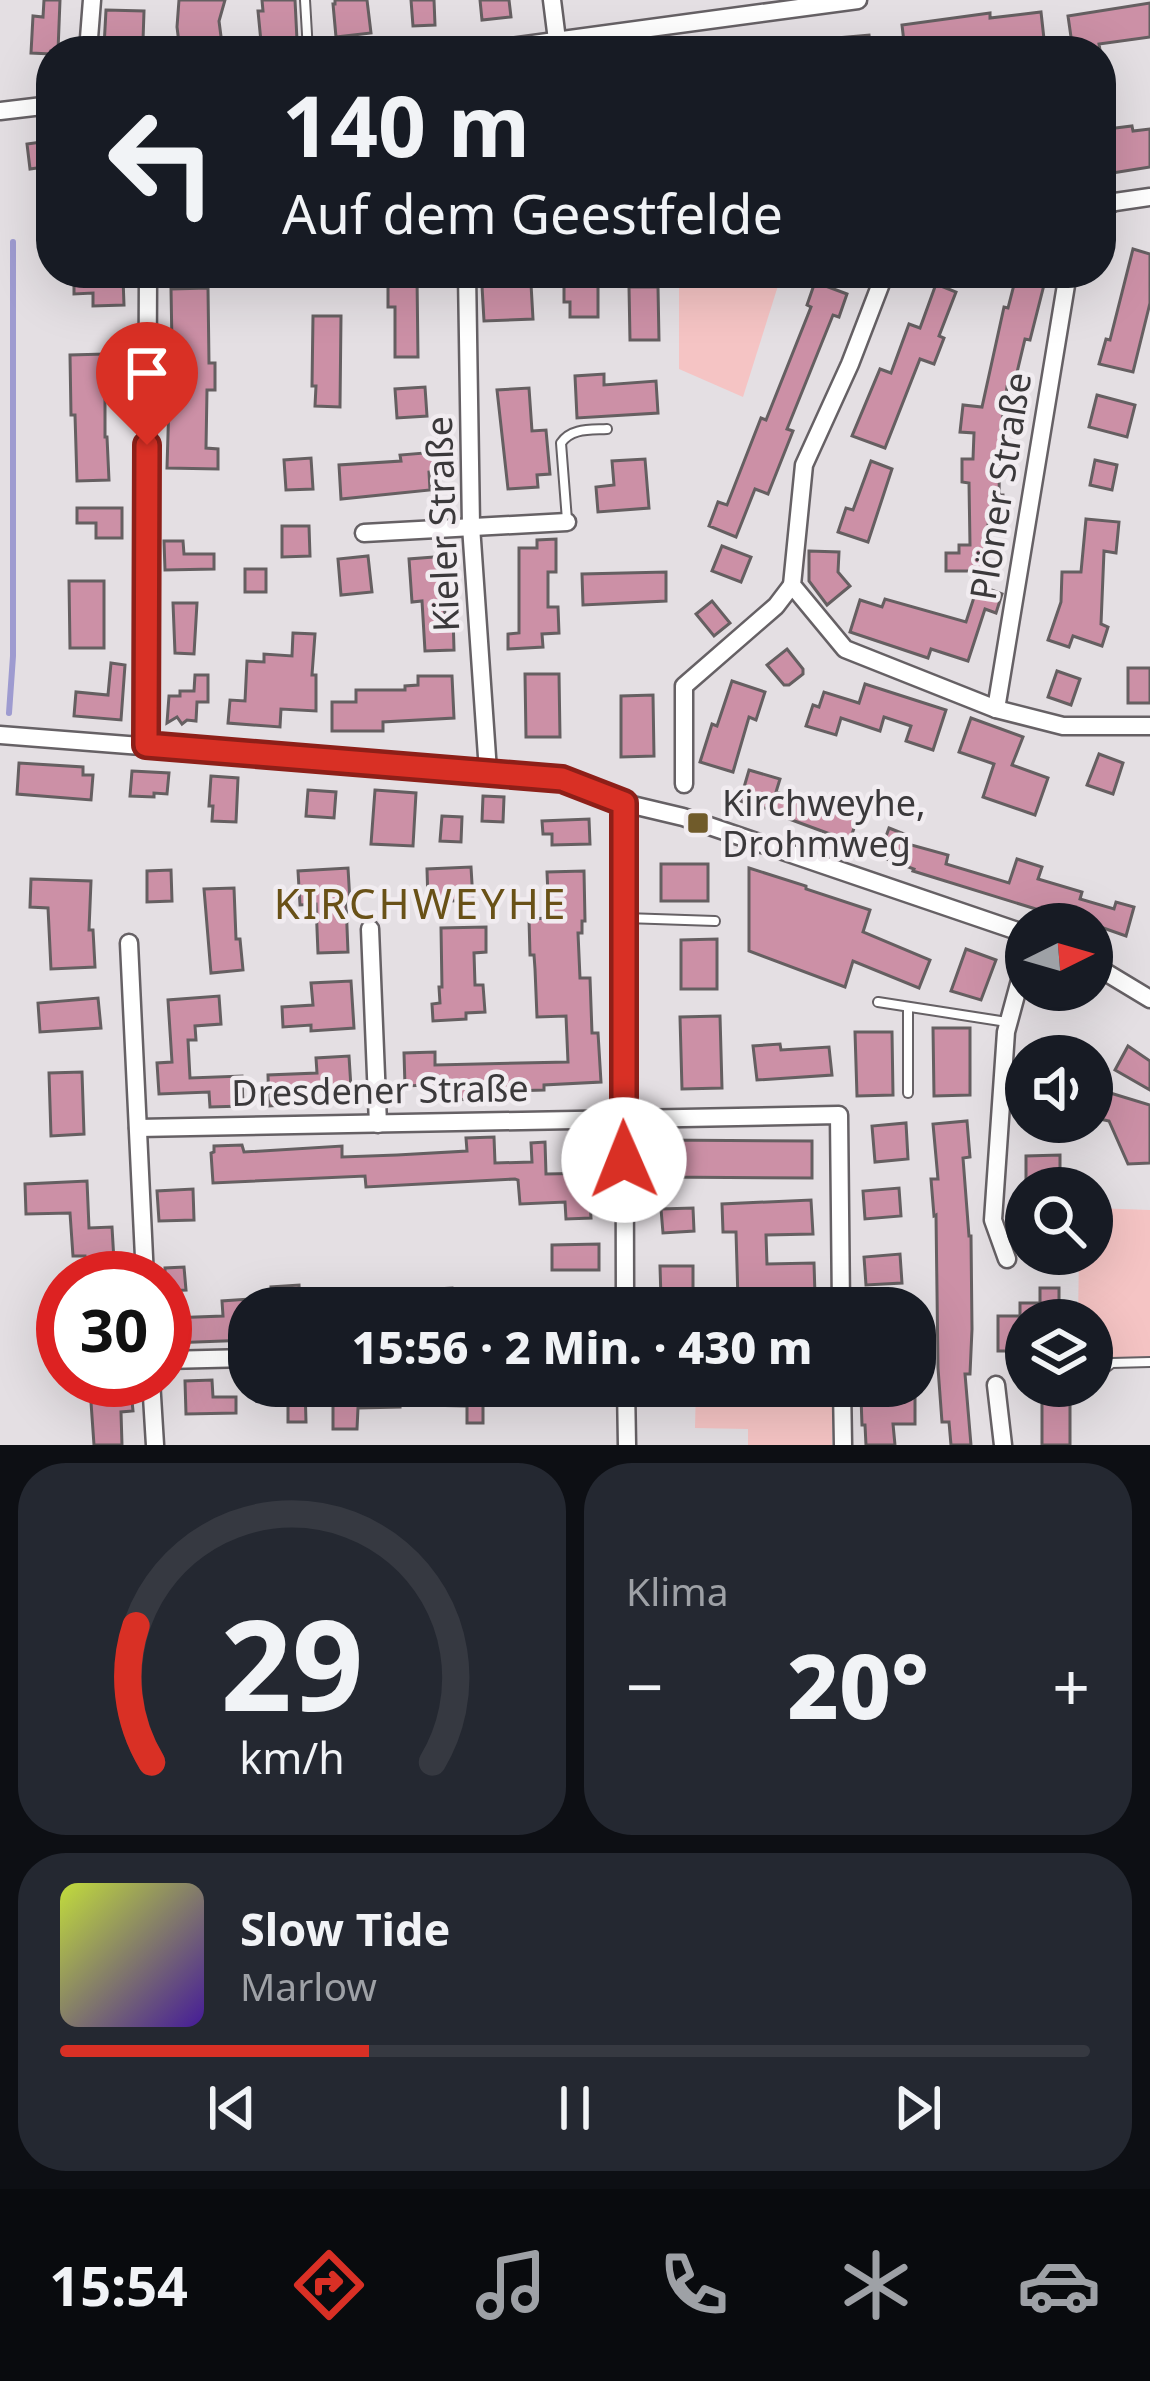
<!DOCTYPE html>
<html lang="de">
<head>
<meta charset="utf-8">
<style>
  :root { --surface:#171b24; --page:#242831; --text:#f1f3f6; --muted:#9ea1a6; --line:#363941; --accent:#d93025 }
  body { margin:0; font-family:"Noto Sans",sans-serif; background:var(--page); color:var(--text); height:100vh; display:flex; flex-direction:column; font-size:45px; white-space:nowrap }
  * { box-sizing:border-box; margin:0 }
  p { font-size:39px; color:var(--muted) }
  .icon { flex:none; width:66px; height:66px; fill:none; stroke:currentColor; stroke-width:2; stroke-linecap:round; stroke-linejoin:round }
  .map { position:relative; height:1445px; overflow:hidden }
  .details { display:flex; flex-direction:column; gap:18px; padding:18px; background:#0d0f14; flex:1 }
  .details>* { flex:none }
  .hud { position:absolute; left:36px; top:36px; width:1080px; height:252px; border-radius:48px; box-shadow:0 12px 48px #0002; background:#171b24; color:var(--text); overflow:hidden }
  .needle { width:78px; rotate:85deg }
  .controls { position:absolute; left:1005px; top:903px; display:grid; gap:24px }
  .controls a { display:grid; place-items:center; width:108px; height:108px; border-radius:50%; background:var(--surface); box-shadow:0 12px 48px #0002; font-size:60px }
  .speed { position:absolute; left:36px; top:1251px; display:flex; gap:24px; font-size:60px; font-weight:700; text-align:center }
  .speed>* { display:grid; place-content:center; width:156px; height:156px; border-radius:50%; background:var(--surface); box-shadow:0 12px 48px #0002; line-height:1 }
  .speed .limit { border:18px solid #d22; background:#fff; color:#111 }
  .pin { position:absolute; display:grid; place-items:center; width:102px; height:102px; color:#fff; margin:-123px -51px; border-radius:50% 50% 50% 0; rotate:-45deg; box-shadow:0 0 12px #0007 }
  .pin .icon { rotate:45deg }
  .me { position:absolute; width:132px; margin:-66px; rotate:359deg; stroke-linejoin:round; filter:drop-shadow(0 0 9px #0008) }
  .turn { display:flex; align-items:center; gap:42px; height:252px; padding:0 48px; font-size:54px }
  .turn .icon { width:156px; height:156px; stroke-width:2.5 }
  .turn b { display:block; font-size:84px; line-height:102px }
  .big { font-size:90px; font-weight:800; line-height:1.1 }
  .details .tile { flex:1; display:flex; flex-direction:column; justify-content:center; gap:18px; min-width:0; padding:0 42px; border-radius:48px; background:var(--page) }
  .details .dial { align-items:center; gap:0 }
  .dial svg { height:312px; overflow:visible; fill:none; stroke:var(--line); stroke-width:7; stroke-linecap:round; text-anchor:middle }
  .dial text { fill:var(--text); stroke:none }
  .song { display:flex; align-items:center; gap:36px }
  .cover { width:144px; height:144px; border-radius:18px; background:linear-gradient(135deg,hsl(70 70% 55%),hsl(260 70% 35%)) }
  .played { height:12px; border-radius:6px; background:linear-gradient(90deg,var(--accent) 30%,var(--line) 30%) }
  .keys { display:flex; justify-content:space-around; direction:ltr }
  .heat { display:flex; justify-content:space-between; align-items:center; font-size:66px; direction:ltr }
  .details .tiles { flex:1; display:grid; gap:18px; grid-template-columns:1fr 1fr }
  .tile:last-child { grid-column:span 2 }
  .trip { position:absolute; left:228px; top:1287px; width:708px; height:120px; border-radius:48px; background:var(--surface); box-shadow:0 12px 48px #0002; font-weight:800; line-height:120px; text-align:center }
  .tab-bar { display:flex; height:192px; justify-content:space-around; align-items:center; background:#090b0e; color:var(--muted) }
  .tab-bar .icon { width:84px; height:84px }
  .tab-bar .selected { color:var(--accent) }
  .tab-bar b { font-size:54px; color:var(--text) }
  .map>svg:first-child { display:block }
  .green { fill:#f5c4c4 }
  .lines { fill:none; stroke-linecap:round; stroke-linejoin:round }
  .stream { stroke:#9e9bd0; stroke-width:6 }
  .building { fill:#cc90a6; stroke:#655f61; stroke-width:3 }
  .lane-casing { stroke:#666165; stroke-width:12 }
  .street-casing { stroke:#666165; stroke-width:21 }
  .lane { stroke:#fff; stroke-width:8 }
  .street { stroke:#fff; stroke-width:16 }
  .route-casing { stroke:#8d1f18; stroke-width:30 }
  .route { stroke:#d93025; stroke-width:21 }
  .poi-dot { fill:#705b2a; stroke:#f1ecf0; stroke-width:4.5 }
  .labels { text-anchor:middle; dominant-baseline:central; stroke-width:9; stroke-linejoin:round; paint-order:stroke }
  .street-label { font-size:36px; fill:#3b393b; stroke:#f1ecf0 }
  .poi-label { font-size:36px; fill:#3b393b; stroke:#f1ecf0; text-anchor:start }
  .quarter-label { font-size:42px; letter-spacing:3px; fill:#695117; stroke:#f1ecf0 }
</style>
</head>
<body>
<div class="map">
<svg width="1150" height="1445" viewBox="0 0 1150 1445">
  <rect width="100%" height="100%" fill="#e4dfe3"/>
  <g class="green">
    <polygon points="679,273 782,273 743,397 679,369"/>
    <polygon points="1092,1208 1150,1210 1150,1359 1092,1361 1092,1320 1078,1320 1079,1254 1092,1254"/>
    <polygon points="696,1386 832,1386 832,1445 748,1445 748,1429 695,1428"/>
  </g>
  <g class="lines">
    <polyline class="stream" points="9,713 13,656 13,242"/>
  </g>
  <g class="building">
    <polygon points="44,0 60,0 58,51 51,51 51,54 31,53 33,16 43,17"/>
    <polygon points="179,0 225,0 219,21 222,44 180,51 177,27"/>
    <polygon points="262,0 295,0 297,40 261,42 258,11 263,11"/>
    <polygon points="335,0 367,0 371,33 336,37 333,4 335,4"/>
    <polygon points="411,0 434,0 435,25 413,26"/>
    <polygon points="480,0 509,0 511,17 482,20"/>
    <polygon points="1150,3 1150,37 1099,44 1100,50 1073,51 1068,16"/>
    <polygon points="106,10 144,11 143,41 123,40 122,48 104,47"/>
    <polygon points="1041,12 1044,39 994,45 994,51 971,51 970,43 935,47 936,51 905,51 902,25 990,13 990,18"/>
    <polygon points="869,35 871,51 836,51 835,38"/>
    <polygon points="1132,126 1133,131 1150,129 1150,167 1106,174 1103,150 1110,149 1107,129"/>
    <polygon points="49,141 51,166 30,169 27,144"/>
    <polygon points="1133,249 1150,254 1150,303 1133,372 1099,364 1106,339 1110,340"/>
    <polygon points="1017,273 1047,273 1030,340 1025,339 1013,389 1007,387 1000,436 999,495 1003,495 1004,525 988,525 988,571 946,571 946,553 959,553 959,545 970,545 969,483 962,482 962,459 973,459 974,433 960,432 963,405 982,407 1004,307 1008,308"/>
    <polygon points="564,274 598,274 598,317 570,317 570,302 564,302"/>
    <polygon points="388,277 417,277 418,357 395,357 395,307 388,307"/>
    <polygon points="123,278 124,305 93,306 93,293 74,294 74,279"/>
    <polygon points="815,282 847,294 839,317 833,315 806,382 787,429 793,431 768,494 755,489 736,537 709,526 718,502 727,505 761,418 766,420 811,307 807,305"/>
    <polygon points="531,284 533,319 484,321 482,286"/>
    <polygon points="936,284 956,292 939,336 944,338 934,364 920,359 885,448 852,436 880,369 891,373 909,324 920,328"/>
    <polygon points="629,287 658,287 659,340 630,340"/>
    <polygon points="208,288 209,363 215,363 215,390 207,390 206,448 218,449 218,469 167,468 169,401 173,401 171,289"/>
    <polygon points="313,316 341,316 340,407 315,406 316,386 312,386"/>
    <polygon points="105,354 105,437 107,437 109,480 77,481 75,415 71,415 70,355"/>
    <polygon points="604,374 604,385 656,381 658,413 577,418 575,376"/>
    <polygon points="425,387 427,416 397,418 395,389"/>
    <polygon points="529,388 532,431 546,430 550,474 537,475 538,487 508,489 497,390"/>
    <polygon points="1097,395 1135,405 1127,437 1089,427"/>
    <polygon points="436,452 438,471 429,472 430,490 341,499 339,465 401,461 400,455"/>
    <polygon points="311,458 313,489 286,490 284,460"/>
    <polygon points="645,459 649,508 598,512 596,487 614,485 612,461"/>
    <polygon points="1095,460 1117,465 1112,490 1090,485"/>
    <polygon points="871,461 892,469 868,542 838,532 846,508 853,510"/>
    <polygon points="77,508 122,508 122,538 96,538 96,523 77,523"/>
    <polygon points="1086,519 1119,522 1116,553 1104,551 1101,624 1108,627 1102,646 1073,636 1069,647 1048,640 1061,602 1062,572 1081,572"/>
    <polygon points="282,526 309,526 310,556 282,557"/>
    <polygon points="556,539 556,572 548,572 548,607 558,607 559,633 542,634 543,647 508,649 508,634 519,633 519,548 537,548 537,540"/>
    <polygon points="164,541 183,541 184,554 214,554 214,569 165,570"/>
    <polygon points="722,546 751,557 741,582 712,571"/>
    <polygon points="809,551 839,552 838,572 850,586 827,605 809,581"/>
    <polygon points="368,556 372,592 341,595 338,559"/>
    <polygon points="446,556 447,580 442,580 445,615 453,615 454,650 425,651 422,601 412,602 409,559"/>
    <rect x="245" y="569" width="21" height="23"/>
    <polygon points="666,572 666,601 583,605 582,574"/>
    <polygon points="69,581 104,581 104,648 70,648"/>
    <polygon points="978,585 1002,594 996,613 985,609 968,661 931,649 928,658 850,632 860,600 882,607 885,599 966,622"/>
    <polygon points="712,601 730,623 714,636 696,614"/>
    <polygon points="173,603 197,603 194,654 175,653"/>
    <polygon points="293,633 315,634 312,675 316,675 316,711 281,709 280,727 228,723 230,700 245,701 247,661 264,662 264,654 292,656"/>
    <polygon points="787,649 803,669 803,674 789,685 784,685 767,665"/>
    <polygon points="111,663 125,665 121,720 74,716 76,692 108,695"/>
    <rect x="1128" y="668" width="22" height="35"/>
    <polygon points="1057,671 1080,679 1071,705 1048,697"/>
    <polygon points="525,674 559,674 560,737 526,737"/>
    <polygon points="195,675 208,675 208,702 197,702 196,721 187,720 182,724 177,717 167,723 169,696 180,696 180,691 194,691"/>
    <polygon points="418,676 452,676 454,718 383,722 383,731 332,731 332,702 356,702 356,690 405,690 405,686 418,685"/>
    <polygon points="732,681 765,692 756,720 749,717 733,772 700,762 712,724 717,726"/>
    <polygon points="865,684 946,710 933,750 906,741 911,726 884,717 880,731 841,718 836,735 806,726 813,705 819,707 824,692 859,703"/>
    <polygon points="653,695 654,756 621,757 621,696"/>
    <polygon points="971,718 1023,737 1012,765 1048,778 1035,815 983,797 994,764 959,752"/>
    <polygon points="1099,754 1123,763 1113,794 1087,785"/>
    <polygon points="19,763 83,767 83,775 93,775 91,800 17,794"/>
    <polygon points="749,770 780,779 776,792 857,820 848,845 829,838 830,834 781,816 782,813 740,801"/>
    <polygon points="132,771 169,773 167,794 154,793 154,797 130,796"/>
    <polygon points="211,776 238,778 236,822 212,821 213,806 209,806"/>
    <polygon points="308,790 336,792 334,818 306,816"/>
    <polygon points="375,790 416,793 413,846 371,844"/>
    <polygon points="483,796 504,797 503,822 482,821"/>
    <polygon points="442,816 462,817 461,842 440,841"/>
    <polygon points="589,819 590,844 552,845 552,834 543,834 542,821"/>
    <polygon points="889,828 907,835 904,843 948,855 946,864 1009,883 1017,859 1042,867 1038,879 1082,892 1080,899 1114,909 1116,902 1134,907 1126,936 1092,924 1073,921 1072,923 1051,916 1052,914 913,871 914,869 879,856"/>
    <rect x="661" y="864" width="47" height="37"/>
    <polygon points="471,867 473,900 428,902 427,869"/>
    <polygon points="348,868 350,902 346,902 348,952 318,953 316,904 300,905 298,871"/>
    <polygon points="749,868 806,886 806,889 870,910 863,932 930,960 919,988 853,961 845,987 749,951"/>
    <polygon points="171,870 172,901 147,902 147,871"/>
    <polygon points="584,871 585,921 582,921 582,933 578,933 580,978 590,978 592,1033 598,1033 601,1082 544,1085 544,1090 474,1092 474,1099 455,1100 454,1084 405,1086 404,1053 435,1052 435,1065 568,1062 566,1016 537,1017 535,969 534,955 530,955 529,919 549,918 547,872"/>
    <polygon points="31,879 91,881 89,930 93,930 95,967 51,969 48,908 30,907"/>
    <polygon points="234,888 236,939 240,939 243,970 211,973 204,889"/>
    <polygon points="486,927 486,952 474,953 475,985 483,985 485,1012 466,1013 466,1019 433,1021 432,1004 440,1003 439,987 442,987 441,928"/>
    <polygon points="717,939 717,989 681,989 681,940"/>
    <polygon points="966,949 996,960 981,1000 951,991"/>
    <polygon points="351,981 354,1028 311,1031 311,1025 283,1027 282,1007 313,1005 311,983"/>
    <polygon points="219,996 221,1024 195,1026 196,1040 188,1040 190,1078 242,1076 243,1106 210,1107 209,1092 159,1094 157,1063 172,1062 168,1000"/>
    <polygon points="98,998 101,1028 40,1032 38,1003"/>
    <polygon points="720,1016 722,1088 682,1089 680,1017"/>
    <polygon points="933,1028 970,1028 970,1095 934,1096"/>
    <polygon points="855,1032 892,1032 893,1095 857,1096"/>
    <polygon points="780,1044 781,1050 829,1047 832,1075 757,1080 753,1046"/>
    <polygon points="1128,1046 1150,1061 1150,1090 1115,1070"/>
    <polygon points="349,1056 351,1088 300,1091 301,1104 269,1106 268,1075 317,1073 316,1058"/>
    <polygon points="82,1072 84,1134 51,1136 49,1073"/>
    <polygon points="1107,1092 1150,1105 1150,1163 1128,1164 1109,1121 1100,1119"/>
    <polygon points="967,1121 970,1157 963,1158 969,1236 971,1236 972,1329 970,1374 965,1374 971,1445 951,1445 949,1422 942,1422 938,1368 936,1215 934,1216 931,1179 938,1179 933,1124"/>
    <polygon points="906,1123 908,1159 875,1162 872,1126"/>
    <polygon points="494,1137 495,1163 532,1162 531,1143 545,1142 546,1174 598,1173 599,1201 590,1201 591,1218 566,1219 565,1202 520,1204 518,1180 515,1179 366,1187 365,1176 213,1183 211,1153 214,1152 214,1146 242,1145 244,1152 342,1146 342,1157 397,1155 467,1151 466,1138"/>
    <polygon points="658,1140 812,1141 812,1178 658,1177"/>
    <polygon points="1060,1155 1060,1188 1026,1188 1026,1156"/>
    <polygon points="87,1181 89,1228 112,1227 115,1278 86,1278 85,1256 73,1256 70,1213 26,1214 25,1184"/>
    <polygon points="899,1188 901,1216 865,1219 863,1191"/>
    <polygon points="193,1189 194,1220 159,1221 157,1191"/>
    <polygon points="811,1200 813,1234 766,1235 767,1264 814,1263 815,1295 738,1300 736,1232 723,1232 722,1204"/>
    <polygon points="693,1208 694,1231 663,1233 661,1209"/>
    <polygon points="599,1244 599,1270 552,1270 552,1245"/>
    <polygon points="900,1254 902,1283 866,1285 864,1257"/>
    <polygon points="660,1266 693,1266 693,1297 661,1298"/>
    <polygon points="184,1267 186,1290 165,1291 165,1268"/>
    <polygon points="299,1285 300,1308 272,1308 271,1287"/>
    <polygon points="452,1288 453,1308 378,1308 378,1290 400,1291"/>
    <polygon points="1040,1288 1059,1288 1059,1320 1026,1320 1026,1341 1021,1341 1021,1351 998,1351 998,1316 1020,1316 1020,1303 1040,1303"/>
    <polygon points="249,1299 249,1340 171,1343 170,1318 223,1316 222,1301"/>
    <polygon points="101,1380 130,1380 133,1411 121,1412 122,1445 94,1445 90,1388 102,1387"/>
    <polygon points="212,1380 213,1397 236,1397 236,1413 186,1414 185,1381"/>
    <polygon points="288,1386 305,1386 306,1422 288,1422"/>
    <polygon points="333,1386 399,1386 400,1407 358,1408 357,1429 333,1429"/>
    <polygon points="425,1386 500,1386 500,1405 483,1405 483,1423 467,1423 467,1406 425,1405"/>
    <polygon points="865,1386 901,1386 901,1396 915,1396 915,1424 893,1424 895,1445 866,1445 865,1425 862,1425 861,1397 865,1397"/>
    <polygon points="1070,1396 1070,1445 1042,1445 1042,1397"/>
  </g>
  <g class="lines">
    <defs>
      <g id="lane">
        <polyline points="305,0 308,51"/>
        <path d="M567,520l-6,-77c10,-15 29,-13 46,-14"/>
        <polyline points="625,918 715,921"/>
        <polyline points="878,1002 1007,1022"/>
        <polyline points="908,1093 908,1007"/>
        <polyline points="1092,1378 1112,1363 1150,1362"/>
      </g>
      <g id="street">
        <polyline points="552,0 557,40"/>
        <polyline points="88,51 92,0"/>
        <polyline points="480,51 858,0"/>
        <polyline points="0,111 51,105"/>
        <polyline points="1101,208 1115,202 1150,197"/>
        <polyline points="467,273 471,526 488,771"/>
        <polyline points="885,273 850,364 804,465 792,585 845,649 996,709 1063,726 1150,726"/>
        <polyline points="364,533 567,522"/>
        <polyline points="996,709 1068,273"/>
        <polyline points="0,735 562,779 624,803 683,817 1026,934"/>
        <polyline points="146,745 148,273"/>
        <polyline points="684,784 684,686 776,606 792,585"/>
        <polyline points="624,803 625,1308"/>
        <polyline points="370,929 378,1124"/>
        <polyline points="129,943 145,1278"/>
        <polyline points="1092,964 1150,999"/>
        <polyline points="138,1128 839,1115 841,1308"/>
        <polyline points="1007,1259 993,1220 1006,1032 1026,958"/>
        <polyline points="165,1360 249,1358"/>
        <polyline points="151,1380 155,1445"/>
        <polyline points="996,1385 1003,1445"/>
        <polyline points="626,1386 627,1445"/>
        <polyline points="842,1386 843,1445"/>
      </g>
    </defs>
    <use href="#lane" class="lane-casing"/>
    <use href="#street" class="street-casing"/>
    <use href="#lane" class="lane"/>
    <use href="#street" class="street"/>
  </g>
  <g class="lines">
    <defs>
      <polyline id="route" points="147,445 146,745 562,779 624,803 624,1160"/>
    </defs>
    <use href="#route" class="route-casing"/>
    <use href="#route" class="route"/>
  </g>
  <rect class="poi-dot" x="686" y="811" width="24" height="24" rx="6"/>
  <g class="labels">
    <g class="street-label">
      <text transform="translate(1000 486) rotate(-81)">Plöner Straße</text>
      <text transform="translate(442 524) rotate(-92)">Kieler Straße</text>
      <text transform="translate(380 1090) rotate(-1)">Dresdener Straße</text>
    </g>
    <g class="poi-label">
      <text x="722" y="802">Kirchweyhe,<tspan x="722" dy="41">Drohmweg</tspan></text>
    </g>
    <g class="quarter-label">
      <text x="421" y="902">KIRCHWEYHE</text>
    </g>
  </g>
</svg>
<div class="controls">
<a><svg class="needle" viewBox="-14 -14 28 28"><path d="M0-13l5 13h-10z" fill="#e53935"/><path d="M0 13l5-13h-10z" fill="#9ea1a6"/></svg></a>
<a><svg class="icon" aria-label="sound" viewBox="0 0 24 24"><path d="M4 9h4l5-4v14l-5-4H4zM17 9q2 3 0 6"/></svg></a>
<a><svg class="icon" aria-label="search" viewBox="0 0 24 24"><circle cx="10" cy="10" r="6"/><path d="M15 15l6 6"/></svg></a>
<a><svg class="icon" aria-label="layers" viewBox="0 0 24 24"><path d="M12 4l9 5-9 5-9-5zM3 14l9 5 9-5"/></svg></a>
</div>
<div class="speed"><div class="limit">30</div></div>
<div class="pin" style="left:147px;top:445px;background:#d93025"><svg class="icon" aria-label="arrive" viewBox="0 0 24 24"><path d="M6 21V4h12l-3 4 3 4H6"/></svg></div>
<svg class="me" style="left:624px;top:1160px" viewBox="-20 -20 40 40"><circle r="19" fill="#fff"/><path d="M0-13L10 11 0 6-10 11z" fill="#d93025"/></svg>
<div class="trip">15:56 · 2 Min. · 430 m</div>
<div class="hud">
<div class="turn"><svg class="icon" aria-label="left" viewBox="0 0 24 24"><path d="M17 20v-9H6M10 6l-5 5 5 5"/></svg><div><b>140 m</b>Auf dem Geestfelde</div></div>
</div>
</div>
<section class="details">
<div class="tiles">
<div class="tile dial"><svg viewBox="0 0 100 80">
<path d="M14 69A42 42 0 1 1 86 69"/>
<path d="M14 69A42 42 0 0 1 10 34" stroke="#d93025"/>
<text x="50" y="56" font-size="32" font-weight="700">29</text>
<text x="50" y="72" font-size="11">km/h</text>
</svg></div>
<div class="tile"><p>Klima</p>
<div class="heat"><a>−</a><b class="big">20°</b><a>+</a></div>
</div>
<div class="tile">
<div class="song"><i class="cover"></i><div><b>Slow Tide</b><p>Marlow</p></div></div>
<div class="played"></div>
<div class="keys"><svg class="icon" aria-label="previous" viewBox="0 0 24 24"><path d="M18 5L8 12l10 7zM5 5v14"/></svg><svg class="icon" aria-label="pause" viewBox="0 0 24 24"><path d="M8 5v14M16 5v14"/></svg><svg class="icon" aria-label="next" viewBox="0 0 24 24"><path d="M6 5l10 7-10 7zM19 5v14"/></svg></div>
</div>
</div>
</section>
<nav class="tab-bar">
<b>15:54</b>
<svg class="icon selected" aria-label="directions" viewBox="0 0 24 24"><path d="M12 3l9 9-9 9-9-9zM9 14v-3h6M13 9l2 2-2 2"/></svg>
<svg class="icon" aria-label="music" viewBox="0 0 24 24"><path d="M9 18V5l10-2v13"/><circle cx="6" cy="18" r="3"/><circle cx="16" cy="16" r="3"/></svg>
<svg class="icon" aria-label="phone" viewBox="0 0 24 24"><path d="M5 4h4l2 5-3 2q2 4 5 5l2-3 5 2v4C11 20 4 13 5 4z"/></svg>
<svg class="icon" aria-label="climate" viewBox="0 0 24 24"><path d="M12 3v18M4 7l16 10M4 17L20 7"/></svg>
<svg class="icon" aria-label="car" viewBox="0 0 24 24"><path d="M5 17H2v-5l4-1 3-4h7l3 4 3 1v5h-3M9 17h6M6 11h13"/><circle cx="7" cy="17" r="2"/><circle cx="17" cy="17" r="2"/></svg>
</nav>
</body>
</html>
